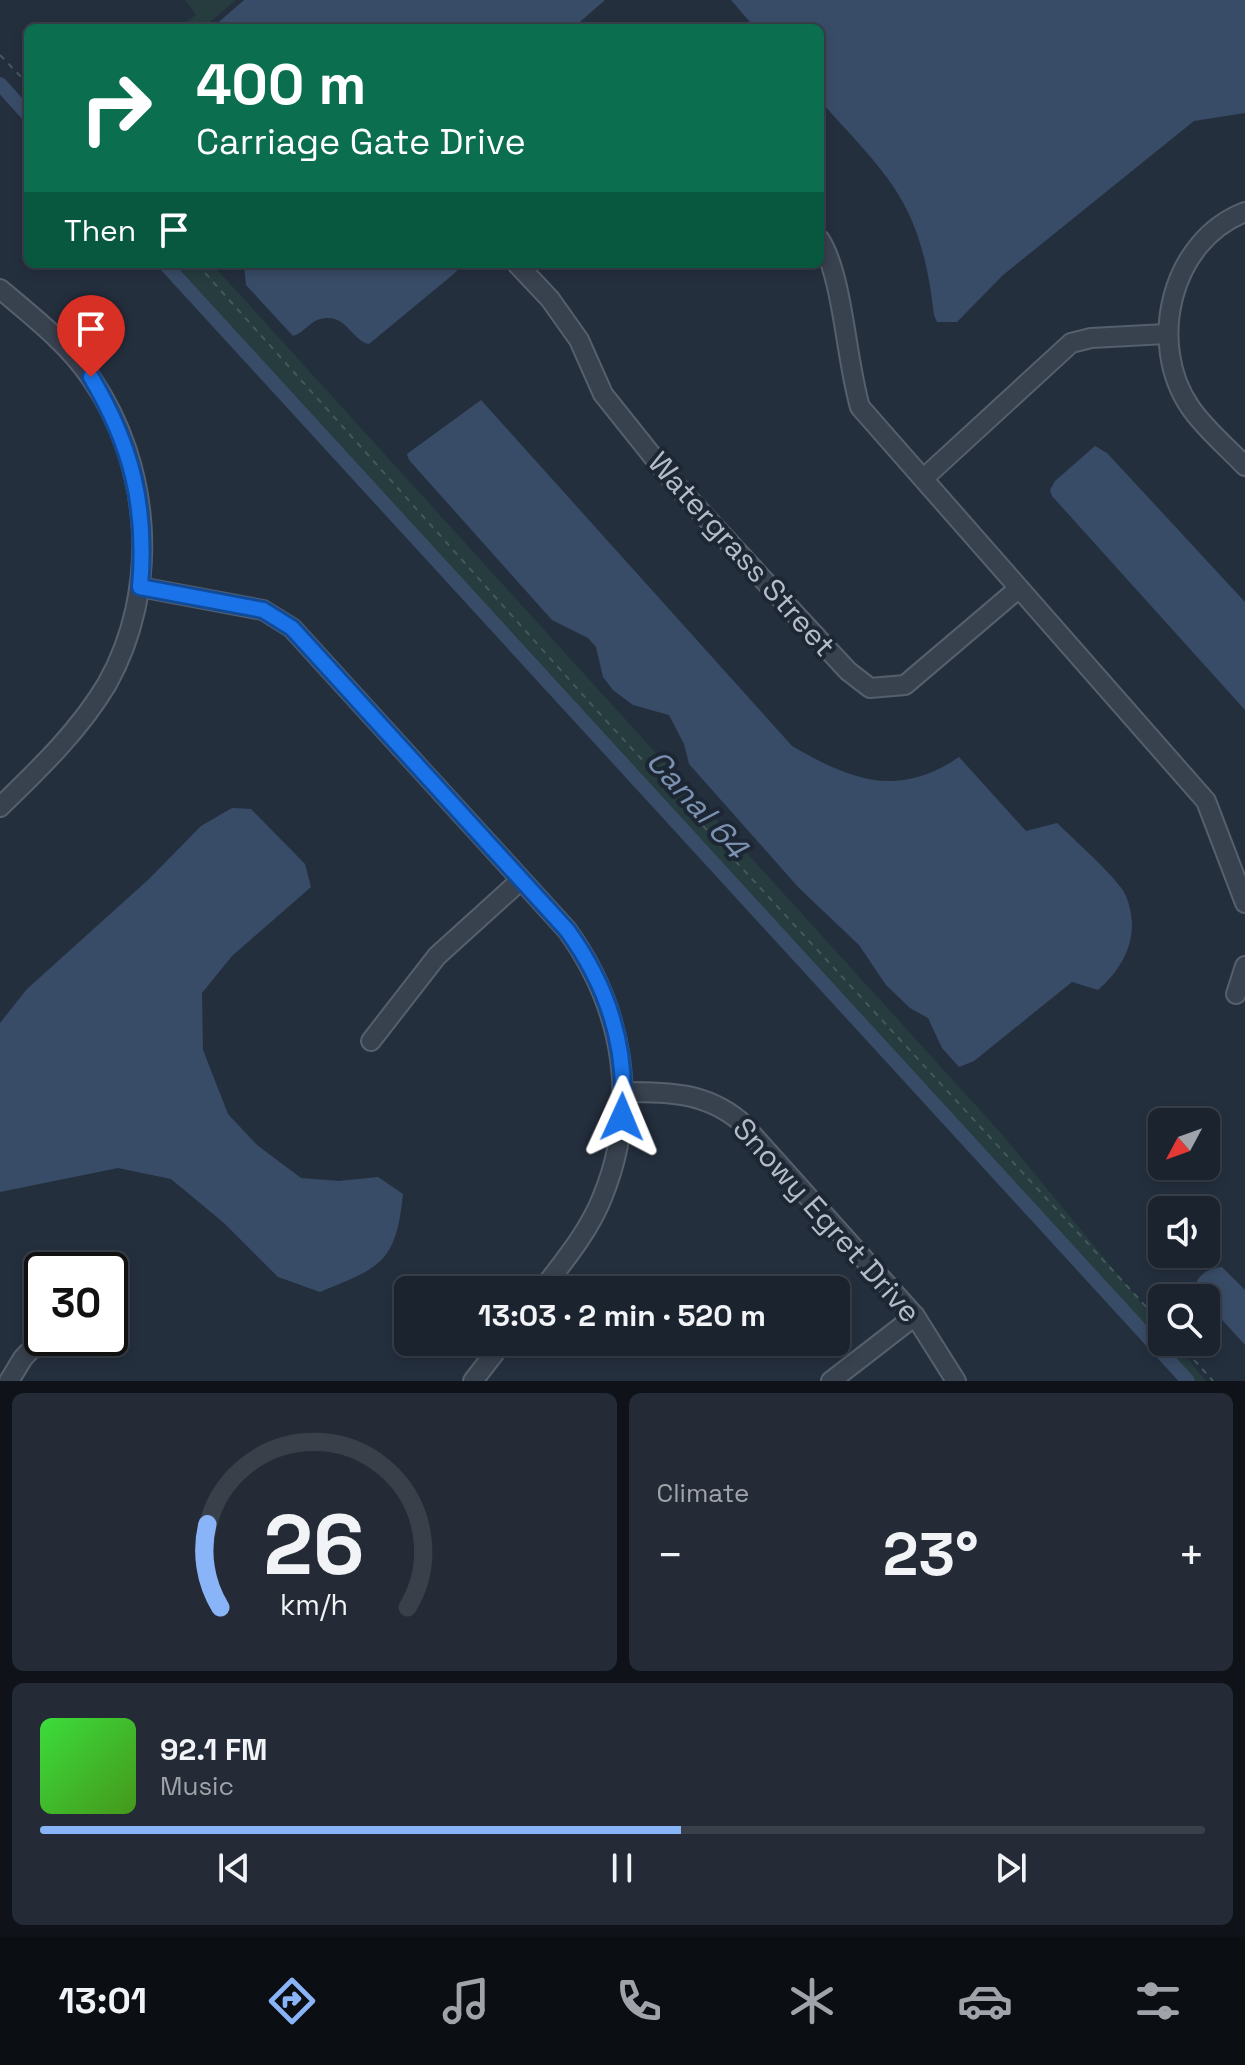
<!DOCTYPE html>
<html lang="en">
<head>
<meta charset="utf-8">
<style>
  :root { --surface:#1b232e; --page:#242b36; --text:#f1f3f6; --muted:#a0a4aa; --line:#39404a; --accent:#8ab4f8 }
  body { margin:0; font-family:"Space Grotesk",sans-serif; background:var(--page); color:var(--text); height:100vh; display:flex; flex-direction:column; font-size:30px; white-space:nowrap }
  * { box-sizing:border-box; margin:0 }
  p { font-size:26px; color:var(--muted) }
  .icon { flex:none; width:44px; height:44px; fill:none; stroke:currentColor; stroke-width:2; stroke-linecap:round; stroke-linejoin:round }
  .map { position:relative; height:1381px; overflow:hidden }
  .details { display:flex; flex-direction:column; gap:12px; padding:12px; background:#0f1319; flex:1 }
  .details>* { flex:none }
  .top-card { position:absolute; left:24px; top:24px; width:800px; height:244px; border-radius:12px; box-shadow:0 4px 12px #0003,0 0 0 2px var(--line); background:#0b6e4f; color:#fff; overflow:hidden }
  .needle { width:52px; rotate:229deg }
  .tools { position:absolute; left:1148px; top:1108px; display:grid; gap:16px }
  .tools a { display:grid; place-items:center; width:72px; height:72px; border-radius:12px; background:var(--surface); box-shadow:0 4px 12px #0003,0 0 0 2px var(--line); font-size:40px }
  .speed { position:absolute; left:24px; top:1252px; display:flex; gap:16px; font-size:40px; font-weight:700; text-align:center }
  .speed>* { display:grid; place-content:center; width:104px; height:104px; border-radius:50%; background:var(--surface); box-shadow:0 4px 12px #0003,0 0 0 2px var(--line); line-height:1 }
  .speed .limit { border:4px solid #111; border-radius:12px; background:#fff; color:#111 }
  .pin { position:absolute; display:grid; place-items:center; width:68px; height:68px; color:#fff; margin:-82px -34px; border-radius:50% 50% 50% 0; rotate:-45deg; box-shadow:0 0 8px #0007 }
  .pin .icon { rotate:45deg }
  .me { position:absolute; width:88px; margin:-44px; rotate:1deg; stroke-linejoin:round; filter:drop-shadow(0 0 6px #0008) }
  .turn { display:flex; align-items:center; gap:28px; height:168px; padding:0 40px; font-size:36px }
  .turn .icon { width:104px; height:104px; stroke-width:2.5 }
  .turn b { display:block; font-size:56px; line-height:68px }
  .then { display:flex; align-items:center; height:76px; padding:0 40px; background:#0003; gap:16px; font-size:30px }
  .big { font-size:60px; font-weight:800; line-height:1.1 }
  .details .card { flex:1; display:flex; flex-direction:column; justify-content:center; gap:12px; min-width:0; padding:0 28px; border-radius:12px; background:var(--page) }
  .details .dial { align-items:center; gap:0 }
  .dial svg { height:208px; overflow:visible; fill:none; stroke:var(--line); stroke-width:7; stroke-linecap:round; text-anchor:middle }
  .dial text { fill:var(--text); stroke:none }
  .song { display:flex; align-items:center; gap:24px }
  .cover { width:96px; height:96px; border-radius:12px; background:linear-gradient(135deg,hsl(120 70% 55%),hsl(100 70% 35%)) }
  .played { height:8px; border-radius:4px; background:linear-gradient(90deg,var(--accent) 55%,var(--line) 55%) }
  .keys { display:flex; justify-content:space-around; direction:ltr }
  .heat { display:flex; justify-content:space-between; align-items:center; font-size:44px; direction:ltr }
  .details .tiles { flex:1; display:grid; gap:12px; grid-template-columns:1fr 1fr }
  .card:last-child { grid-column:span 2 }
  .trip { position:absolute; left:394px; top:1276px; width:456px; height:80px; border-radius:12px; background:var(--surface); box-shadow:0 4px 12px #0003,0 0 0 2px var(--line); font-weight:800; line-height:80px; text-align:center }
  .menu { display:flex; height:128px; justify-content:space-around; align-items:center; background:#0b0e12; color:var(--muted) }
  .menu .icon { width:56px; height:56px }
  .menu .selected { color:var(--accent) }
  .menu b { font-size:36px; color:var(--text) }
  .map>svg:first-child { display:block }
  .green { fill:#263c3f }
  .water { fill:#394c67 }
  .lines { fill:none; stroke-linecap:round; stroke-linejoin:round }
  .canal { stroke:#394c67; stroke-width:14 }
  .minor-casing { stroke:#565f6c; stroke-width:22 }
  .path { stroke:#44595c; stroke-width:2; stroke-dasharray:6 6; stroke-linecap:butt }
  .minor { stroke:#38414e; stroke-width:18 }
  .route-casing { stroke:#114b97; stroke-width:20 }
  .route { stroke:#1a73e8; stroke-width:14 }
  .labels { text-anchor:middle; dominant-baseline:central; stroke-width:8; stroke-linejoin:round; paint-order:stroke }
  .street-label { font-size:30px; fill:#b4bcc9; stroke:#1d2633 }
  .water-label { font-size:32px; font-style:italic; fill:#7c92b1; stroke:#1d2633 }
</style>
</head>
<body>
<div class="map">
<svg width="1245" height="1381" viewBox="0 0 1245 1381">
  <rect width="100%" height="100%" fill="#242f3e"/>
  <g class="green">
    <polygon points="185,0 236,0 203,28 177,28 196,15"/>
    <polygon points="163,264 212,264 1000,1132 1162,1328 1162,1342 1174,1342 1206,1381 1184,1381 982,1151"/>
  </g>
  <g class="water">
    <polygon points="244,0 605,0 573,28 212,28"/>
    <path d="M731,0h514v113l-51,8 -191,154 -46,47h-20l-3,-7c-13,-112 -42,-135 -114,-214v-73h-65z"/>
    <path d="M244,264h216l-4,8 -87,72c-18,-4 -23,-32 -49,-25 -11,3 -16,14 -27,17l-47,-51z"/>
    <path d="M481,400l311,346c59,34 105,53 167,11l67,74 31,-8c15,15 62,56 69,73 15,37 0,70 -28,94l-26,-8 -98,79 -15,6 -17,-19 -14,-30 -18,-10 -24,-23 -27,-40 -60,-57 -110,-124 -5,-20 -15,-29 -36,-10 -20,-15 -10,-13 -7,-30 -8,-9 -36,-18 -143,-160 -2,-6z"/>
    <polygon points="1095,446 1107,453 1245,602 1245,710 1052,496 1050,490 1055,481"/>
    <path d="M232,808l19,1 54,55 6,23 -79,69 -30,37 1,57 25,64 29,31 44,33 38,3 39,-4 25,17c-7,70 -23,73 -83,98l-42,-15 -54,-54 -53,-44 -53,-11 -118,24v-169l27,-34 122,-110 52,-53z"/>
    <path d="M1222,1267l23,23v55l-51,-56c4,-15 13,-20 28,-22z"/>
  </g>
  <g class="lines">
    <g class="canal">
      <polyline points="0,84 28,115"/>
      <polyline points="165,264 1188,1381"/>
    </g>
    <defs>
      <g id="minor">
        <path d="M1245,212c-75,29 -98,132 -55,195 14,21 37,40 55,59"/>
        <path d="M820,240c23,36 26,120 40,167l346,394 39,102"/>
        <polyline points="517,264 550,299 579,340 603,394 674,483 848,671 870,688 905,685 1018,589"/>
        <path d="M0,289c32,27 67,54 91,89 61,88 69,212 16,306 -28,47 -68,85 -107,123"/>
        <polyline points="924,478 1071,343 1091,338 1166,334"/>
        <path d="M140,587l123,23 29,18 275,302c57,79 73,176 35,268 -13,33 -38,63 -60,92"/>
        <polyline points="1236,994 1245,966"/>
        <polyline points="371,1041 437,956 521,880"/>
        <path d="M624,1092c44,0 81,0 116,29l175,195 41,65"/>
        <polyline points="9,1381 23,1358 42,1338"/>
        <polyline points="473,1381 503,1342"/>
        <polyline points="831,1381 915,1316"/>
      </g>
    </defs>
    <use href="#minor" class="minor-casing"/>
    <g class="path">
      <polyline points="0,55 28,84"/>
      <polyline points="197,264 600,714 1162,1324"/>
      <polyline points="1178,1342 1213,1381"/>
    </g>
    <use href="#minor" class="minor"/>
  </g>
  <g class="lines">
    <defs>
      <path id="route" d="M91,377c41,69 56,130 49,210l123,23 29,18 275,302c41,56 61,118 55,187"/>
    </defs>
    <use href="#route" class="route-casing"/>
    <use href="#route" class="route"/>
  </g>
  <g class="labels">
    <g class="street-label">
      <text transform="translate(742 554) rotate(48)">Watergrass Street</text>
      <text transform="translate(827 1220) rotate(48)">Snowy Egret Drive</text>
    </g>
    <g class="water-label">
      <text transform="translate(697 804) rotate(48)">Canal 64</text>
    </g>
  </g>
</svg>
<div class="tools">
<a><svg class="needle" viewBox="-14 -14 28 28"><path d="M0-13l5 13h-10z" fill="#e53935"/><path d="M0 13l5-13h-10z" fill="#a0a4aa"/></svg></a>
<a><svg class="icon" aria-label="sound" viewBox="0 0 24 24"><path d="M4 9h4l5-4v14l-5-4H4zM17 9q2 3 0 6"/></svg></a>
<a><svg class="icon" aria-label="search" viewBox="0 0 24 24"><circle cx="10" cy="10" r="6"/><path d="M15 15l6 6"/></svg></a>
</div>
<div class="speed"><div class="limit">30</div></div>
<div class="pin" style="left:91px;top:377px;background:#d93025"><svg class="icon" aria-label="arrive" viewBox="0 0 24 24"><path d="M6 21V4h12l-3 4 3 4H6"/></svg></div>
<svg class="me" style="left:622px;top:1117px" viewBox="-20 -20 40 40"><path d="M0-17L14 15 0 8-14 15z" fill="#1a73e8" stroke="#fff" stroke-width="4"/></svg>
<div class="trip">13:03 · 2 min · 520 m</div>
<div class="top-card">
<div class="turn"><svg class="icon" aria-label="right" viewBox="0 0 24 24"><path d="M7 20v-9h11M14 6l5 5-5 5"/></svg><div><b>400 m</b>Carriage Gate Drive</div></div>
<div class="then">Then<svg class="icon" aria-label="arrive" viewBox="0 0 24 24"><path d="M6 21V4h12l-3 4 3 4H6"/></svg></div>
</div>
</div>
<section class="details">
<div class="tiles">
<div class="card dial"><svg viewBox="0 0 100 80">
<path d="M14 69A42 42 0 1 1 86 69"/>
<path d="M14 69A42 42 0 0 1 9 37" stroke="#8ab4f8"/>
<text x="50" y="56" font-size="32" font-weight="700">26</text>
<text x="50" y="72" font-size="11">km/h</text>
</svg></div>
<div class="card"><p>Climate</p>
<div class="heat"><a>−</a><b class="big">23°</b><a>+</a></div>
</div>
<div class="card">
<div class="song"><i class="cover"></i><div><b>92.1 FM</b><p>Music</p></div></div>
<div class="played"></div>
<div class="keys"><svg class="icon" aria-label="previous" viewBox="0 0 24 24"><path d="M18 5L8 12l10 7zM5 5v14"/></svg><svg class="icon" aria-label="pause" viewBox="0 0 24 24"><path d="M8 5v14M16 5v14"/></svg><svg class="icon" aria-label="next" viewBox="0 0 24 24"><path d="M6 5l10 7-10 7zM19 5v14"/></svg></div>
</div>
</div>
</section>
<nav class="menu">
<b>13:01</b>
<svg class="icon selected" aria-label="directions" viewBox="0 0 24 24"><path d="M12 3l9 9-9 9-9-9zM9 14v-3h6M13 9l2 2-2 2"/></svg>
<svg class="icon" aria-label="music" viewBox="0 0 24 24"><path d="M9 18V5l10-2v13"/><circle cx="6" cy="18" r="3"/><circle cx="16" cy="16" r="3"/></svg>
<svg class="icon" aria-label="phone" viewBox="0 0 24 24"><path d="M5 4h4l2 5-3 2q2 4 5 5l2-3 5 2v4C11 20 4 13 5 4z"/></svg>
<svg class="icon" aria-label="climate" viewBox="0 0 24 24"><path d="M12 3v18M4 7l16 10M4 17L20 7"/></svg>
<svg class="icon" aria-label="car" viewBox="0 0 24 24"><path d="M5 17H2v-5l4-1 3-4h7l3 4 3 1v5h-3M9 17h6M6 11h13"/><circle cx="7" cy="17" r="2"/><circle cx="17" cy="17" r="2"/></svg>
<svg class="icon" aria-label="filters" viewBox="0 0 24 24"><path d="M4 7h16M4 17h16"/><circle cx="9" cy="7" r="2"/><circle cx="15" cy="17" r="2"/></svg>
</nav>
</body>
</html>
